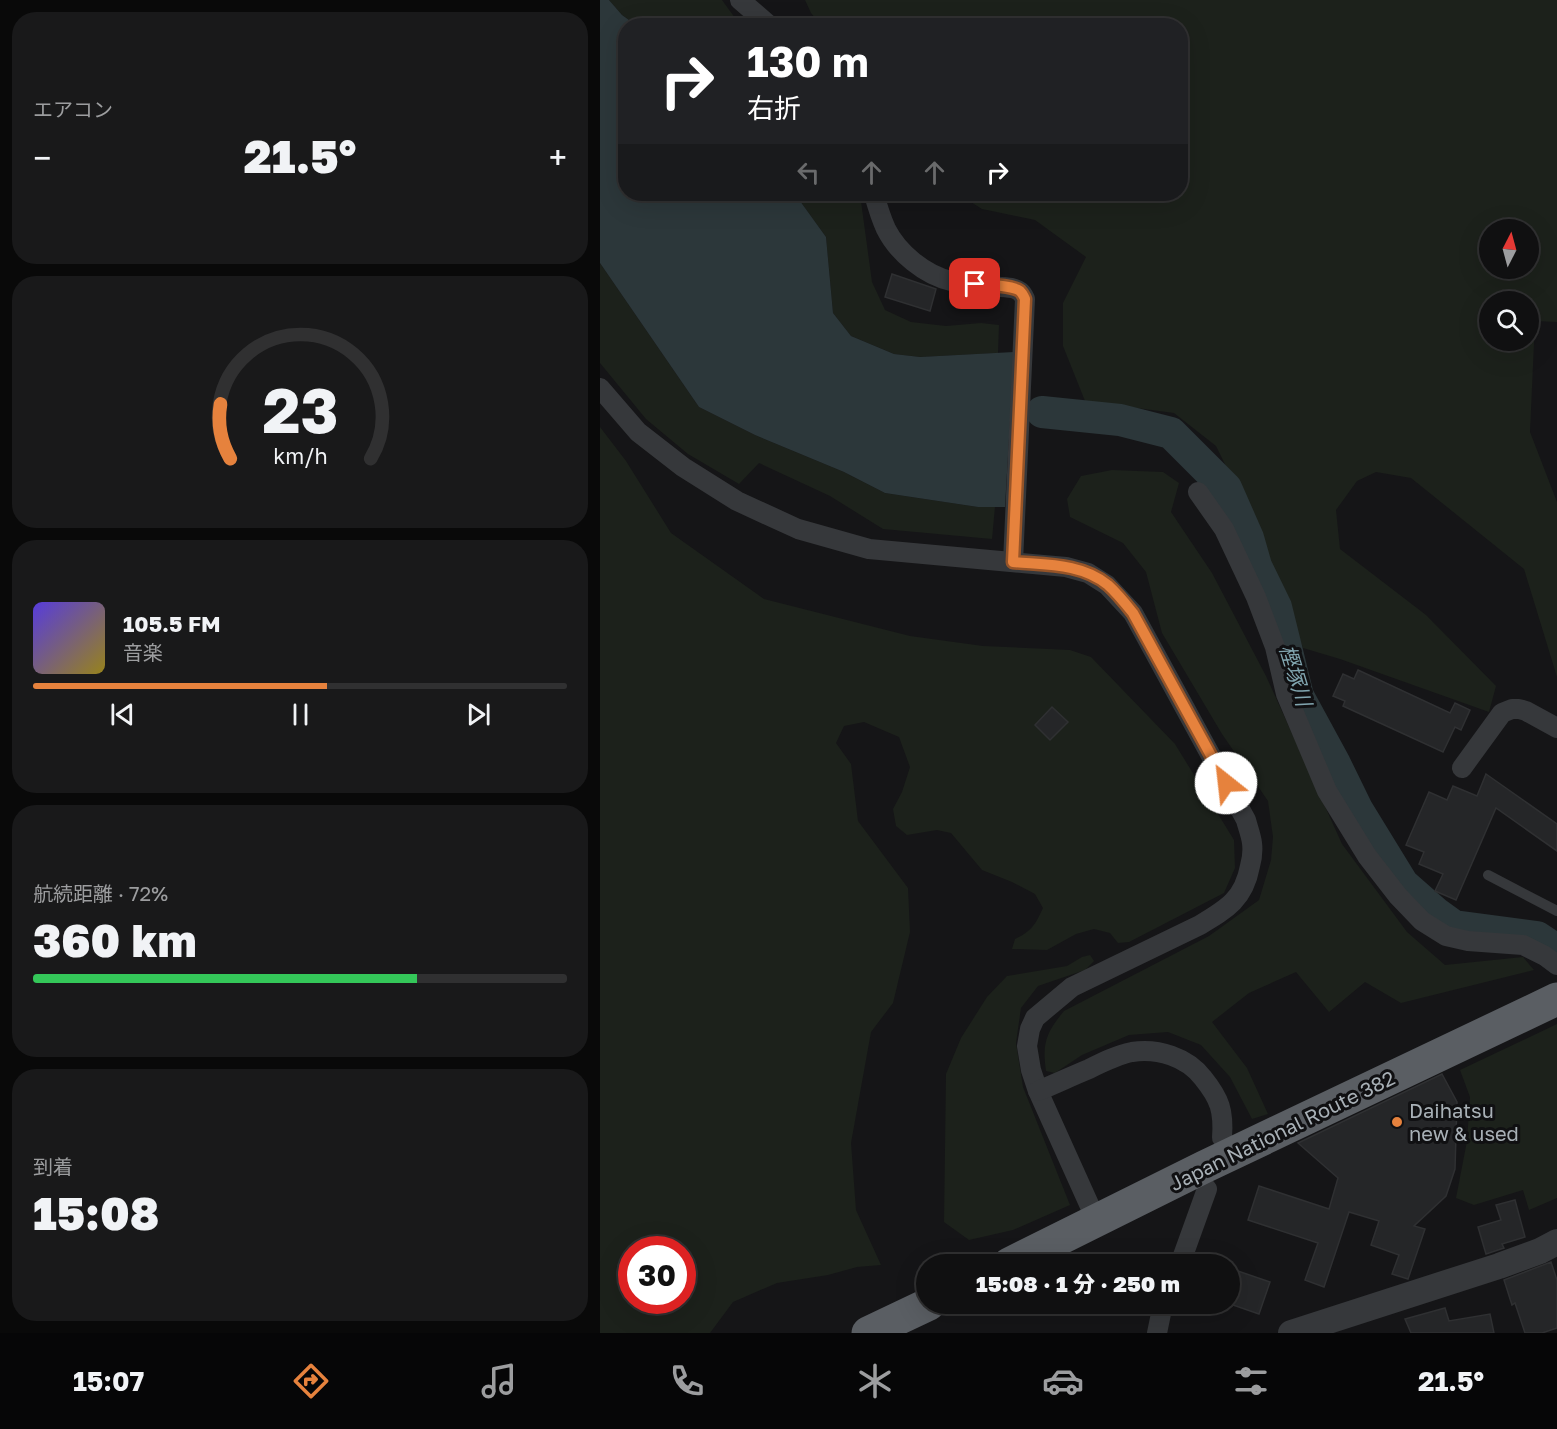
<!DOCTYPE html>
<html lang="ja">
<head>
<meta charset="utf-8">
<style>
  :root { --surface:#101011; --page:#19191a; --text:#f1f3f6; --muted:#9c9d9f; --line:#303031; --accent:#e6823d }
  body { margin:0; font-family:"Golos Text","Noto Sans JP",sans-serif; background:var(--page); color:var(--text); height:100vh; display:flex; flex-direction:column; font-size:22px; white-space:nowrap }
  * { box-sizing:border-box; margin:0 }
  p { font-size:20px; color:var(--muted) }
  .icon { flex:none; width:33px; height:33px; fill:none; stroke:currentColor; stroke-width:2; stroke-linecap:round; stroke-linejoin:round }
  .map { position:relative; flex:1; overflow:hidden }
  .details { display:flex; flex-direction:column; gap:12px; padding:12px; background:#090909; width:600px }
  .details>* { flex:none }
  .banner { position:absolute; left:18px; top:18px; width:570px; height:183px; border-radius:24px; box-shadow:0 6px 24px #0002,0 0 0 2px var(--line); background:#202124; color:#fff; overflow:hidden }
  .needle { width:39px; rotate:6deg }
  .buttons { position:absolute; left:879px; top:219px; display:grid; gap:12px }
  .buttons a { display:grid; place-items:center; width:60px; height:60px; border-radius:50%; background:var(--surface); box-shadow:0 6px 24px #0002,0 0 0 2px var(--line); font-size:30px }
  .speed { position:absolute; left:18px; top:1236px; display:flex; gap:12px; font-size:30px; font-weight:700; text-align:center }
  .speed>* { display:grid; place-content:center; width:78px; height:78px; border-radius:50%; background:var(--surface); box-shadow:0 6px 24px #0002,0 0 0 2px var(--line); line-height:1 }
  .speed .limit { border:9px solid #d22; background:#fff; color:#111 }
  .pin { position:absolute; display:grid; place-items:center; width:51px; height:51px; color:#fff; margin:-26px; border-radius:12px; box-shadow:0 3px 9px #0006 }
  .me { position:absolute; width:66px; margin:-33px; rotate:331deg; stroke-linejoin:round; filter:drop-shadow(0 0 4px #0008) }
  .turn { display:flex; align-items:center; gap:21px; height:126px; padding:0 30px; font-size:27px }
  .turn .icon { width:78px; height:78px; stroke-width:2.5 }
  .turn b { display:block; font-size:42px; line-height:51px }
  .lanes { display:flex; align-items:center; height:57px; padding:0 30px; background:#0003; justify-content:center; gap:30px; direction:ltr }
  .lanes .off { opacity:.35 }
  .big { font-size:45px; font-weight:800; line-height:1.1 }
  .details .widget { flex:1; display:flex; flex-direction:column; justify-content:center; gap:9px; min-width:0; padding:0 21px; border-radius:24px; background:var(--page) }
  .details .dial { align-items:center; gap:0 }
  .dial svg { height:156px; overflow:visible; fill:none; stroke:var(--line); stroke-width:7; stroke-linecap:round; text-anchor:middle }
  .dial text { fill:var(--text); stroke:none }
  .song { display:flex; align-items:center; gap:18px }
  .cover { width:72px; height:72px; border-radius:9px; background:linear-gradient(135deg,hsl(250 70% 55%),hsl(50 70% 35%)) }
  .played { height:6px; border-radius:3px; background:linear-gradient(90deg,var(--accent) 55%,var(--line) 55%) }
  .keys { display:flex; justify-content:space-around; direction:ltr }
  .heat { display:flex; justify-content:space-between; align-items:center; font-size:33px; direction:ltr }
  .charge { height:9px; border-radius:4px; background:linear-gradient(90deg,#34c759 72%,var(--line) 0) }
  .trip { position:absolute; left:316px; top:1254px; width:324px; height:60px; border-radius:30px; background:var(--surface); box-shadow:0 6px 24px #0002,0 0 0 2px var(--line); font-weight:800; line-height:60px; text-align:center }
  .tab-bar { display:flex; height:96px; justify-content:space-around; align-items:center; background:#060607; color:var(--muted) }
  .tab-bar .icon { width:42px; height:42px }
  .tab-bar .active { color:var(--accent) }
  .tab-bar b { font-size:27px; color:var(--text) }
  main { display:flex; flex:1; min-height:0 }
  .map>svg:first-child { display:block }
  .green { fill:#1c211b; fill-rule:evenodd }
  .water { fill:#2c373a }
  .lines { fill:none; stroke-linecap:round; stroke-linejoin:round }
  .river { stroke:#2c373a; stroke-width:32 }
  .building { fill:#252628; stroke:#2f3032; stroke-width:1.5 }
  .service { stroke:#36383b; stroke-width:10 }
  .minor { stroke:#36383b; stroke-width:20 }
  .tertiary { stroke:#36383b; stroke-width:26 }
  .trunk { stroke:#5a5e63; stroke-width:33 }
  .route-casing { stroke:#965428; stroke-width:15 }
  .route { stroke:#e6823d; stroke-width:10 }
  .poi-dot { fill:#e6823d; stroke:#101012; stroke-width:2 }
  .labels { text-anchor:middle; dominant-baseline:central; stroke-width:6; stroke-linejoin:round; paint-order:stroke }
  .poi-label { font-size:20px; fill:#a8b0b6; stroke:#101012; text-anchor:start }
  .street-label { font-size:20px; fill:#a8b0b6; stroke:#101012 }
  .water-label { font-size:21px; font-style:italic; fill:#81a5af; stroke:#101012 }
</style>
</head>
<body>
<main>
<section class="details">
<div class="widget"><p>エアコン</p>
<div class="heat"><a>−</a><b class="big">21.5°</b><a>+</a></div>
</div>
<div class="widget dial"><svg viewBox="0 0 100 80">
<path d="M14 69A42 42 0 1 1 86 69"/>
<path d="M14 69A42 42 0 0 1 9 41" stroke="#e6823d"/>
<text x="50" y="56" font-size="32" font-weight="700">23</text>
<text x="50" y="72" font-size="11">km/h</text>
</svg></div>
<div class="widget">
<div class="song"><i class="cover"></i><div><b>105.5 FM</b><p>音楽</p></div></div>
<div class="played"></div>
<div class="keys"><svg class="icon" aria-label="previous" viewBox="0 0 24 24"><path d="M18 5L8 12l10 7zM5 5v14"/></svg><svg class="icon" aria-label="pause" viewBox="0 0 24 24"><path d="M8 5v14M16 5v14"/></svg><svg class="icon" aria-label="next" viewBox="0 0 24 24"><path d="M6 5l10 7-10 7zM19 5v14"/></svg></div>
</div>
<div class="widget"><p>航続距離 · 72%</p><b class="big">360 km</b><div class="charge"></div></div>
<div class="widget"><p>到着</p><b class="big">15:08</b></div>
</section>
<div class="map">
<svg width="957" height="1333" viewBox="0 0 957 1333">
  <rect width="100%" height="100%" fill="#151517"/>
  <g class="green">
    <polygon points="9,0 122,0 135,18 146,25 36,25 22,15"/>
    <path d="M205,0h752v322l-22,-1 -5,111 27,70v175l-33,-108 -113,-91 -35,-6 -19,9 -21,29 4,39 86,66 70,71 -7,26 -149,-53 -37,-11 -40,-107 -47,-95 -42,-33 -89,-12 -22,-55v-43l23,-46 -51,-37 -53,-11 -22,-14 -1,-1h221v-168l-359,-1 -10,-12zM890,230h38v38h-38zM890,302h38v38h-38z"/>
    <polygon points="195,194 260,194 272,282 285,310 311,322 346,326 381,323 399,325 398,353 320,357 294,354 251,336 233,313 226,237"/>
    <polygon points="0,263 99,407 155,435 244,472 285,493 378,507 395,507 392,539 283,529 230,496 159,463 139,484 88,454 46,419 0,363"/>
    <path d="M0,427l26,34 45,72 93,66 146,37 73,10 87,4 21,7 84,87 59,96 1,28 -11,25 -95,49 -11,1 -8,-10 -16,-4 -18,5 -29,16 -35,-1 3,-10c17,-8 20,-14 28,-31l-8,-14 -23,-12 -30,-12 -31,-37 -14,-3 -30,5 -11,-9 -3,-17 9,-17 8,-25 -11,-30 -35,-15 -20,4 -8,17 15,21 7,57 50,67 2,44 -17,71 -22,29 -20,111 5,67 25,55 -24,2 -29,8 -51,8 -44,19 -23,31h-110zM32,1250h50v50h-50z"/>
    <path d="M512,470l51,2 16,11 -8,29 41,61 54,103 76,168 65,88 38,33 78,-8 11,13 -133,33 -36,-21 -36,30 -33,-40 -47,21 -37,29 35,46 21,46 -16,5 -22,-42 -29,-32 -33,-13 -39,3 -47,20 -27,18 -9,-2c-4,-28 0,-38 18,-60l145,-75 50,-36 12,-40 2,-23 -5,-36 -46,-67 -60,-101 -16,-61 -23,-29 -53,-26 -3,-18 14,-23z"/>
    <polygon points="490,955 494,961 485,970 438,986 421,1008 416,1043 423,1087 470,1205 413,1230 369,1240 344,1222 346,1074 361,1038 387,997 407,976 467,966 482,957"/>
    <polygon points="957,1024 957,1198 929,1210 923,1190 874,1205 856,1198 867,1141 870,1097 860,1070"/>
  </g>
  <polygon class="water" points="0,0 9,0 22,15 36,25 26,26 26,194 195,194 226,237 233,313 251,336 294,354 320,357 414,352 405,507 378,507 285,493 244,472 155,435 99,407 0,263"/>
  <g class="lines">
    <polyline class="river" points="442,412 520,420 571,433 626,488 648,538 656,566 676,607 698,696 735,764 757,809 803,884 836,913 854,926 937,937 957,950"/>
  </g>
  <g class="building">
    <polygon points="292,274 336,289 330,311 285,297"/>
    <polygon points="758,670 850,713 855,703 870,710 861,730 855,727 843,752 743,706 745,701 733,696 743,674 754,679"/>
    <polygon points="452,707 468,722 450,740 435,725"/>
    <polygon points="886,774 957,824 957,851 896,808 856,900 835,891 843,874 819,864 824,852 806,845 829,792 847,800 853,786 877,796"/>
    <polygon points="842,1074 857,1102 855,1169 846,1196 814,1226 825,1229 808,1279 792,1274 799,1255 771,1245 779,1221 749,1212 724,1287 705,1280 718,1243 648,1220 659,1186 729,1209 738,1178 698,1143"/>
    <polygon points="915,1200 925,1237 902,1244 904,1248 886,1254 878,1227 901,1220 896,1205"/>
    <polygon points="951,1262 957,1280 957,1328 942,1333 925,1333 915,1303 912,1305 904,1280"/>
    <polygon points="635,1270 670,1282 659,1314 630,1304 630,1283"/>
    <polygon points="845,1308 849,1321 890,1314 894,1333 811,1333 805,1319"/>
  </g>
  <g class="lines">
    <polyline class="service" points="888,875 957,911"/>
    <g class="minor">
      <polyline points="140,0 170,26"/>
      <path d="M274,194c3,11 7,24 12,35 12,24 39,46 65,52 20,4 41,5 61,7 7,2 10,4 13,11l-12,263"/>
      <path d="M0,388l38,44 45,35 54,34 61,28 71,20 197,18 22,6 19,12 26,28 113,207c2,8 5,15 6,23 1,8 0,16 -2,23 -6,33 -23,43 -50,59l-128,62 -37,31 -5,11 -3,17 4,24 7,21 59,131"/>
      <polyline points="598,492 624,529 656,597 675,647 686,694 727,791 767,856 798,896 822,921 846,936 868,941 923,945 945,956 957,965"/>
      <polyline points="862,768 902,713 912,709 919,709 926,711 957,728"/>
      <path d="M438,1091c17,-7 34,-15 51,-22 14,-7 28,-14 43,-17 26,-4 55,5 71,26 17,21 21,33 19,60"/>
      <polyline points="580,1264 607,1189"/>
      <polyline points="557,1333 563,1304"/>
    </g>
    <polyline class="tertiary" points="691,1333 899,1266 940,1251 957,1242"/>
    <g class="trunk">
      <polyline points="409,1264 604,1167 957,999"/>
      <polyline points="268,1333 329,1304"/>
    </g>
  </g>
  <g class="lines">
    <defs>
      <path id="route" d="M375,284c11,1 37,1 45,7 3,3 3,4 5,8l-12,263c32,3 69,1 95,23 9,8 17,18 25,28l93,170"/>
    </defs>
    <use href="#route" class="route-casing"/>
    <use href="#route" class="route"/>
  </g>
  <circle class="poi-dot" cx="797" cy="1122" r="6"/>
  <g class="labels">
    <g class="poi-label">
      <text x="809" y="1110">Daihatsu<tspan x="809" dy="23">new &amp; used</tspan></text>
    </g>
    <g class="street-label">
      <text transform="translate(682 1130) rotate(-26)">Japan National Route 382</text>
    </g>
    <g class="water-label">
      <text transform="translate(696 675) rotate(73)">樫塚川</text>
    </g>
  </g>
</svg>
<div class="buttons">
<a><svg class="needle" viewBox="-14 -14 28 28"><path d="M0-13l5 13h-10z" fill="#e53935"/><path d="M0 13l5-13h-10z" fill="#9c9d9f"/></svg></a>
<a><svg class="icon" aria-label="search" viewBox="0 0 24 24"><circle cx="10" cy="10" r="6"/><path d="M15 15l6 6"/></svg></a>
</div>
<div class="speed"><div class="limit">30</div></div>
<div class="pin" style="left:375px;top:284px;background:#d93025"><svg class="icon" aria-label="arrive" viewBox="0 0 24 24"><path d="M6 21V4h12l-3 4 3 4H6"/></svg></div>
<svg class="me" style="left:626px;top:783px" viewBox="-20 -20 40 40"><circle r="19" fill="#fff"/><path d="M0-13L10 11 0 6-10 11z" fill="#e6823d"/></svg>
<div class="trip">15:08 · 1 分 · 250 m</div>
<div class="banner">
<div class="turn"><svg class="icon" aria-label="right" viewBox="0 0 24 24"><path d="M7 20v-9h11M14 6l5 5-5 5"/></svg><div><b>130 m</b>右折</div></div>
<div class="lanes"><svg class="icon off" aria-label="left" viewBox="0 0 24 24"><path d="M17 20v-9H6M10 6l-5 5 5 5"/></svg><svg class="icon off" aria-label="ahead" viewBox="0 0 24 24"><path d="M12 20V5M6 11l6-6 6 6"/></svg><svg class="icon off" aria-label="ahead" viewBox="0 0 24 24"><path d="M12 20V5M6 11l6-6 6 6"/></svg><svg class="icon" aria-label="right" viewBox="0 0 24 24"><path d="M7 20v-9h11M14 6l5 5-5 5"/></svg></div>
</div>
</div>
</main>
<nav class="tab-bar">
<b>15:07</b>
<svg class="icon active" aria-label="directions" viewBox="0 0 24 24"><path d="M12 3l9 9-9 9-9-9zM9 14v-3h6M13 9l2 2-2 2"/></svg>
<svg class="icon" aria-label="music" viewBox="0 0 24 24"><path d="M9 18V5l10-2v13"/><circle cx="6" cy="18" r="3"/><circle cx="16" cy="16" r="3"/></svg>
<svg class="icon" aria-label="phone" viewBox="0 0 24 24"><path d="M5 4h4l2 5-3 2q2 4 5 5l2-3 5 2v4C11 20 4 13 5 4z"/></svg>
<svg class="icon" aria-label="climate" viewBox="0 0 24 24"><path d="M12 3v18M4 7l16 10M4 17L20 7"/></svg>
<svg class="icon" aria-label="car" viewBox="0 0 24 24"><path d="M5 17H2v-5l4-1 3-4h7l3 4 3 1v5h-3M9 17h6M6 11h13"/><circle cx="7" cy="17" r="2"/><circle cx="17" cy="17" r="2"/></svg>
<svg class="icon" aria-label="filters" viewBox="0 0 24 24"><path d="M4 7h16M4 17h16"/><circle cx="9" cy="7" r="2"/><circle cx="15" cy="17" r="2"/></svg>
<b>21.5°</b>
</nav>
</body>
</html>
